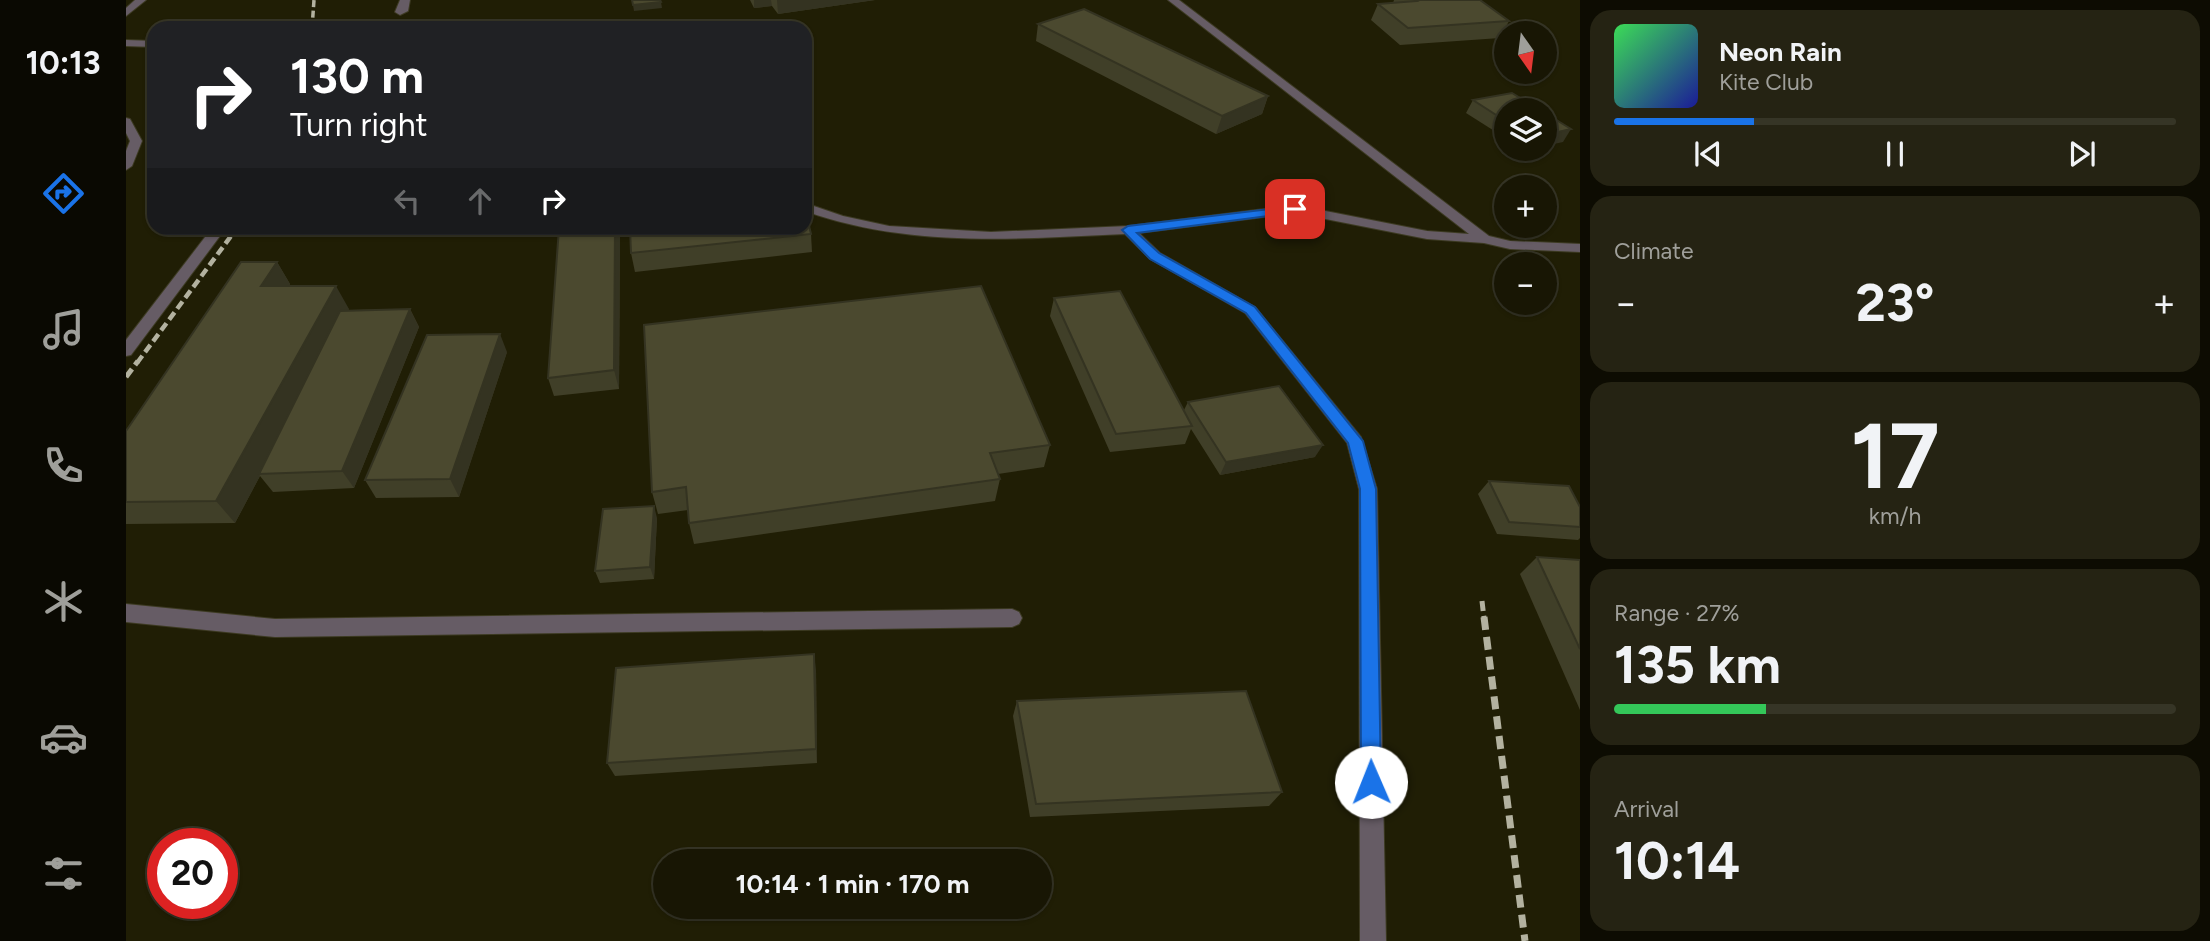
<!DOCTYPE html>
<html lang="en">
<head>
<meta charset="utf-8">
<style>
  :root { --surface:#181604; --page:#252313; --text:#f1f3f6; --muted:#9f9f9a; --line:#363526; --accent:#1a73e8 }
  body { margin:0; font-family:Figtree,sans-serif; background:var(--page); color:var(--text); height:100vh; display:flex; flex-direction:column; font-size:26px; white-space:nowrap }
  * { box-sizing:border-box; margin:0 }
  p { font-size:23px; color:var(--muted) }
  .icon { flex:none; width:38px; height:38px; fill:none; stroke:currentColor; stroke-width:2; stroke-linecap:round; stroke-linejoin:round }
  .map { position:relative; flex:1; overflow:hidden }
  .drawer { display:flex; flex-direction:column; gap:10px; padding:10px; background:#0d0c02; width:630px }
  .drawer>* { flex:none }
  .banner { position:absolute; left:21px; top:21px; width:665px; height:214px; border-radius:21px; box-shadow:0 2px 5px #0004,0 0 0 2px var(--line); background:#202124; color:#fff; overflow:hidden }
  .needle { width:46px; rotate:166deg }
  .tools { position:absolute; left:1368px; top:21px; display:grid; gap:14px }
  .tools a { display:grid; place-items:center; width:63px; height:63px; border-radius:50%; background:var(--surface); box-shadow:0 2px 5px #0004,0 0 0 2px var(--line); font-size:35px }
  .speed { position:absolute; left:21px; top:828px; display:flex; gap:14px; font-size:35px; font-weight:700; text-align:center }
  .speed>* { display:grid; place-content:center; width:91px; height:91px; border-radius:50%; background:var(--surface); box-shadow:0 2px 5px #0004,0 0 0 2px var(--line); line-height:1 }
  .speed .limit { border:10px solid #d22; background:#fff; color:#111 }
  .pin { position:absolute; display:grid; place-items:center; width:60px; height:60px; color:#fff; margin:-30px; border-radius:14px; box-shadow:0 4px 10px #0006 }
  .me { position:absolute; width:77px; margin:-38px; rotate:359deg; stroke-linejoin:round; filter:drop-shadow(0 0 5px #0008) }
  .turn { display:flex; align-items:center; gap:24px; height:147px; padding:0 28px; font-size:32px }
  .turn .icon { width:91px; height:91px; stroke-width:2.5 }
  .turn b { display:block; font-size:49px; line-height:60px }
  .lanes { display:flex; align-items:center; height:66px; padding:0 28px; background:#0003; justify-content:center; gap:35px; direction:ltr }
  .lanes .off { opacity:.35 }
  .big { font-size:52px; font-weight:700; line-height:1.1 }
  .drawer .tile { flex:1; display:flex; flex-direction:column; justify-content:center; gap:10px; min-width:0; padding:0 24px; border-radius:21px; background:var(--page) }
  .drawer .dial { align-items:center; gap:0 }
  .dial b { font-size:91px; line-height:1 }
  .song { display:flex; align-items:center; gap:21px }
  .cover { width:84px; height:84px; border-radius:10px; background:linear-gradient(135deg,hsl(130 70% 55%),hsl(240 70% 35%)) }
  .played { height:7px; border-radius:4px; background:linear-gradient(90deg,var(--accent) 25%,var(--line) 25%) }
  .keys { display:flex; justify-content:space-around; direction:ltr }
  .heat { display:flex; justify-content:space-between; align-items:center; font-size:38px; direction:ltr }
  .charge { height:10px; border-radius:5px; background:linear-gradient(90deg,#34c759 27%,var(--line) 0) }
  .trip { position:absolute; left:527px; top:849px; width:399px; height:70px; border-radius:35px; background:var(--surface); box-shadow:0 2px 5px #0004,0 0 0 2px var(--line); font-weight:700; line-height:70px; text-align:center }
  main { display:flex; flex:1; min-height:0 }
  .tab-bar { display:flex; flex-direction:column; width:126px; justify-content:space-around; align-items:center; background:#0a0902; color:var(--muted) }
  .tab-bar .icon { width:49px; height:49px }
  .tab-bar .current { color:var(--accent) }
  .tab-bar b { font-size:32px; color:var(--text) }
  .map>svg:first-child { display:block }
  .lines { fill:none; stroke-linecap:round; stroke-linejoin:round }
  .minor-casing { stroke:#3c3a22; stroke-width:2 }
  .minor { fill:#665c65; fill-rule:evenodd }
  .rail-far3 { stroke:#b3b2a0; stroke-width:3.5; stroke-dasharray:7 3.5; stroke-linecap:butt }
  .rail-far2 { stroke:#b3b2a0; stroke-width:4.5; stroke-dasharray:9 4.5; stroke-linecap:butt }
  .rail-far1 { stroke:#b3b2a0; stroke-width:5; stroke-dasharray:10 5; stroke-linecap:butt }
  .rail { stroke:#b3b2a0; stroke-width:7; stroke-dasharray:13 7; stroke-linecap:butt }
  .wall { fill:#403f28 }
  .shaded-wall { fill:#343321 }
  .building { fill:#4b492f; stroke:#343321; stroke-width:2 }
  .route { fill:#1a73e8; stroke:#114b97; stroke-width:2 }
</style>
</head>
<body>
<main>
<nav class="tab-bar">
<b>10:13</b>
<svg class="icon current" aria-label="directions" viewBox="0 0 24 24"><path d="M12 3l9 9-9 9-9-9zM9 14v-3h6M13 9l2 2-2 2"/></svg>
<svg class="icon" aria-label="music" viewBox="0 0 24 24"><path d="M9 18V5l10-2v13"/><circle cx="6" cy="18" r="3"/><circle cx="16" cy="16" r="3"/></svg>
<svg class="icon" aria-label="phone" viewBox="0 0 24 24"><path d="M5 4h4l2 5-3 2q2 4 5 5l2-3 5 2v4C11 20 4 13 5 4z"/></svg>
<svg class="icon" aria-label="climate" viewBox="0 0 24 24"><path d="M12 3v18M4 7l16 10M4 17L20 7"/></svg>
<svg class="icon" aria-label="car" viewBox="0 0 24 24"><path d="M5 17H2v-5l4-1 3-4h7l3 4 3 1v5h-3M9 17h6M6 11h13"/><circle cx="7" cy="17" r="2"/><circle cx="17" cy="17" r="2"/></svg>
<svg class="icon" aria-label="filters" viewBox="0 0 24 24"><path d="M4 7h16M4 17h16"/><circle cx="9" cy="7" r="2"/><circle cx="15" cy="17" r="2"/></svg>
</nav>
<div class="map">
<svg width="1454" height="941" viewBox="0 0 1454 941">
  <rect width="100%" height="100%" fill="#201e05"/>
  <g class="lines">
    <defs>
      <g id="minor">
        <polygon points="9,0 20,0 0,16 0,8"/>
        <polygon points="274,0 284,0 282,11 274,15 269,12"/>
        <path d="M1042,0h11l310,236 21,5 70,3v8l-70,-3 -26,-6 -57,-4 -132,-26 -156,20 21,20 95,54 106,130 16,52 9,452h-26l-1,-452 -12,-46 -102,-130 -95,-54 -25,-25c-108,5 -217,14 -320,-23v-8l38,13 46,10 102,6 137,-6 167,-21 132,26 42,3z"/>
        <polygon points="0,40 28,41 28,47 0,46"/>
        <polygon points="0,118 4,119 16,141 6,166 0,170 0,151 4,141 0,133"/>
        <polygon points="86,228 100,228 5,355 0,356 0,340"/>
        <polygon points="0,604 149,619 886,609 893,612 896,618 893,624 886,627 149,637 0,622"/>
      </g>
    </defs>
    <use href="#minor" class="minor-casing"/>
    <use href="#minor" class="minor"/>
    <polyline class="rail-far3" points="186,28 188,0"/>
    <polyline class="rail-far2" points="11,363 111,228"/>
    <g class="rail-far1">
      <polyline points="0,377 12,361"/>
      <polyline points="1356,601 1358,618"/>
    </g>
    <polyline class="rail" points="1358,617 1399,941"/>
  </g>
  <g class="wall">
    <polygon points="624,0 749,0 652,14 646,6 628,8"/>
    <polygon points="1268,0 1354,0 1383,21 1374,38 1274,45 1245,20 1252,4 1267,3"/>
    <polygon points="912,24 1142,96 1136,114 1090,134 910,41"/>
    <polygon points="1347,100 1381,110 1381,139 1340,113"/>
    <polygon points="433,228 491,228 494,238 493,389 428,396 422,378"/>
    <polygon points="685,234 686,252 509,272 505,253"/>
    <polygon points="151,262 164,284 163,286 223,309 222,310 284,309 293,327 228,488 147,492 134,476 109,523 0,524 0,431"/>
    <polygon points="928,298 1058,410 1062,402 1189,457 1094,475 1065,429 1059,444 984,452 924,316"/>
    <polygon points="518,325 924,445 918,467 872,474 874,479 869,501 568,544 563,523 562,510 532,514 526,492"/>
    <polygon points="381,352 333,497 250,498 239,480"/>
    <polygon points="1363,481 1454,507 1454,538 1452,540 1371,534 1352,494"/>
    <polygon points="531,518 528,579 474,583 469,571"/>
    <polygon points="1411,557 1454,560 1454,710 1394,574"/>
    <polygon points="690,670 691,763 489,776 481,763"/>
    <polygon points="891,701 1156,792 1143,806 904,817 887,716"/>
  </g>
  <g class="shaded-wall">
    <polygon points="628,0 645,0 646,6 628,8"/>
    <polygon points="651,0 749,0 652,14"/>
    <polygon points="535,2 536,8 508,11 507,5"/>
    <polygon points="1142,96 1136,114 1090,134 1096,116"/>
    <polygon points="1445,129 1437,142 1419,146 1419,135"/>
    <polygon points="489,228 491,228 494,238 493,389 488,370"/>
    <polygon points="151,262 164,284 149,309 135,286"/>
    <polygon points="210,286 223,309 135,474 133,474 134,476 109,523 90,501"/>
    <polygon points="284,309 293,327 228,488 216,471"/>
    <polygon points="374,334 381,352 333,497 324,479"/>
    <polygon points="1197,445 1189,457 1094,475 1100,462"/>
    <polygon points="528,506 531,518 528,579 524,567"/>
    <polygon points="688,654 690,670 691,763 690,749"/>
  </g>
  <g class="building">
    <polygon points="506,0 534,0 535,2 507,5"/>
    <polygon points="1288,0 1354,0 1383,21 1282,28 1252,4 1290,1"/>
    <polygon points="958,9 1142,96 1096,116 912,24"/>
    <polygon points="327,22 324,28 300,28 304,23"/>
    <polygon points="1386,93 1414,110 1381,110 1381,122 1347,100"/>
    <polygon points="1419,113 1445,129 1419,135"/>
    <polygon points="679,209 685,234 505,253 504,228 679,228"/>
    <polygon points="433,228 489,228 488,370 422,378"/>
    <polygon points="115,262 151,262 135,286 210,286 90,501 0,502 0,431"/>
    <polygon points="855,286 924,445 864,453 874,479 563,523 560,487 526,492 518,325"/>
    <polygon points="994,291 1066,426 990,434 928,298"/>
    <polygon points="284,309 216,471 133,474 214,311"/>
    <polygon points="374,334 324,479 239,480 301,335"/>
    <polygon points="1153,386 1197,445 1100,462 1062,402"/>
    <polygon points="1363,481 1443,486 1454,507 1454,527 1383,522"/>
    <polygon points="528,506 524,567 469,571 477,509"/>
    <polygon points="1411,557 1454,560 1454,649"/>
    <polygon points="688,654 690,749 481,763 490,668"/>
    <polygon points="1120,691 1156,792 910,804 891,701"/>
  </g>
  <polygon class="route" points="1169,206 1173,207 1173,212 1011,233 1033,253 1129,307 1237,441 1250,489 1255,782 1252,789 1245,792 1238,789 1235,782 1234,489 1222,443 1120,313 1024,259 996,230 1002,226"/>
</svg>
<div class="tools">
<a><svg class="needle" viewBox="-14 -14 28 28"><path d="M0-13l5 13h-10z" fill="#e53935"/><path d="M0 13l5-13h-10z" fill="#9f9f9a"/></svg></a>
<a><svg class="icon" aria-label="layers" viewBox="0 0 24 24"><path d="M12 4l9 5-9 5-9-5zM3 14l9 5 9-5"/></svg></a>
<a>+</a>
<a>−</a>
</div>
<div class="speed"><div class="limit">20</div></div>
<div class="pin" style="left:1169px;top:209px;background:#d93025"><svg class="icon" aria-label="arrive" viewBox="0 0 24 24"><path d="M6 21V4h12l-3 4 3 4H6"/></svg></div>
<svg class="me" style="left:1245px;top:782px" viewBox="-20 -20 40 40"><circle r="19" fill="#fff"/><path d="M0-13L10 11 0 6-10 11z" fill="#1a73e8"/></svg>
<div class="trip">10:14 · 1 min · 170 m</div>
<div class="banner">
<div class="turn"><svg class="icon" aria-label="right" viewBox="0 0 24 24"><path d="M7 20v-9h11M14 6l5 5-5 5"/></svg><div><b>130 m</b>Turn right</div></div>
<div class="lanes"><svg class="icon off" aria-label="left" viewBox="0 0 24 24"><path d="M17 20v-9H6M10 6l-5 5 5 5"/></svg><svg class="icon off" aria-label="ahead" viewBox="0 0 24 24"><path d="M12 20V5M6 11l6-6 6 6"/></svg><svg class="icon" aria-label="right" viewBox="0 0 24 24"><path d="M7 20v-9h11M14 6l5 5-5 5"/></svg></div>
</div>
</div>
<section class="drawer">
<div class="tile">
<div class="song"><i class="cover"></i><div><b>Neon Rain</b><p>Kite Club</p></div></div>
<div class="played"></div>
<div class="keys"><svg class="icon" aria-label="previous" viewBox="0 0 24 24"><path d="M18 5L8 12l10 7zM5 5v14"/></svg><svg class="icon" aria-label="pause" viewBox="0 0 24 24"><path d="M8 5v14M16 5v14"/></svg><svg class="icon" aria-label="next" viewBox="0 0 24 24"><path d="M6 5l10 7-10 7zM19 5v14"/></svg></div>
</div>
<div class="tile"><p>Climate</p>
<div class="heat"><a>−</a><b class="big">23°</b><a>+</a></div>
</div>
<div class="tile dial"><b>17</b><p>km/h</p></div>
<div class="tile"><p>Range · 27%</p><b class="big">135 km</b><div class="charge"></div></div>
<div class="tile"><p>Arrival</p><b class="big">10:14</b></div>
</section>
</main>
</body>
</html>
